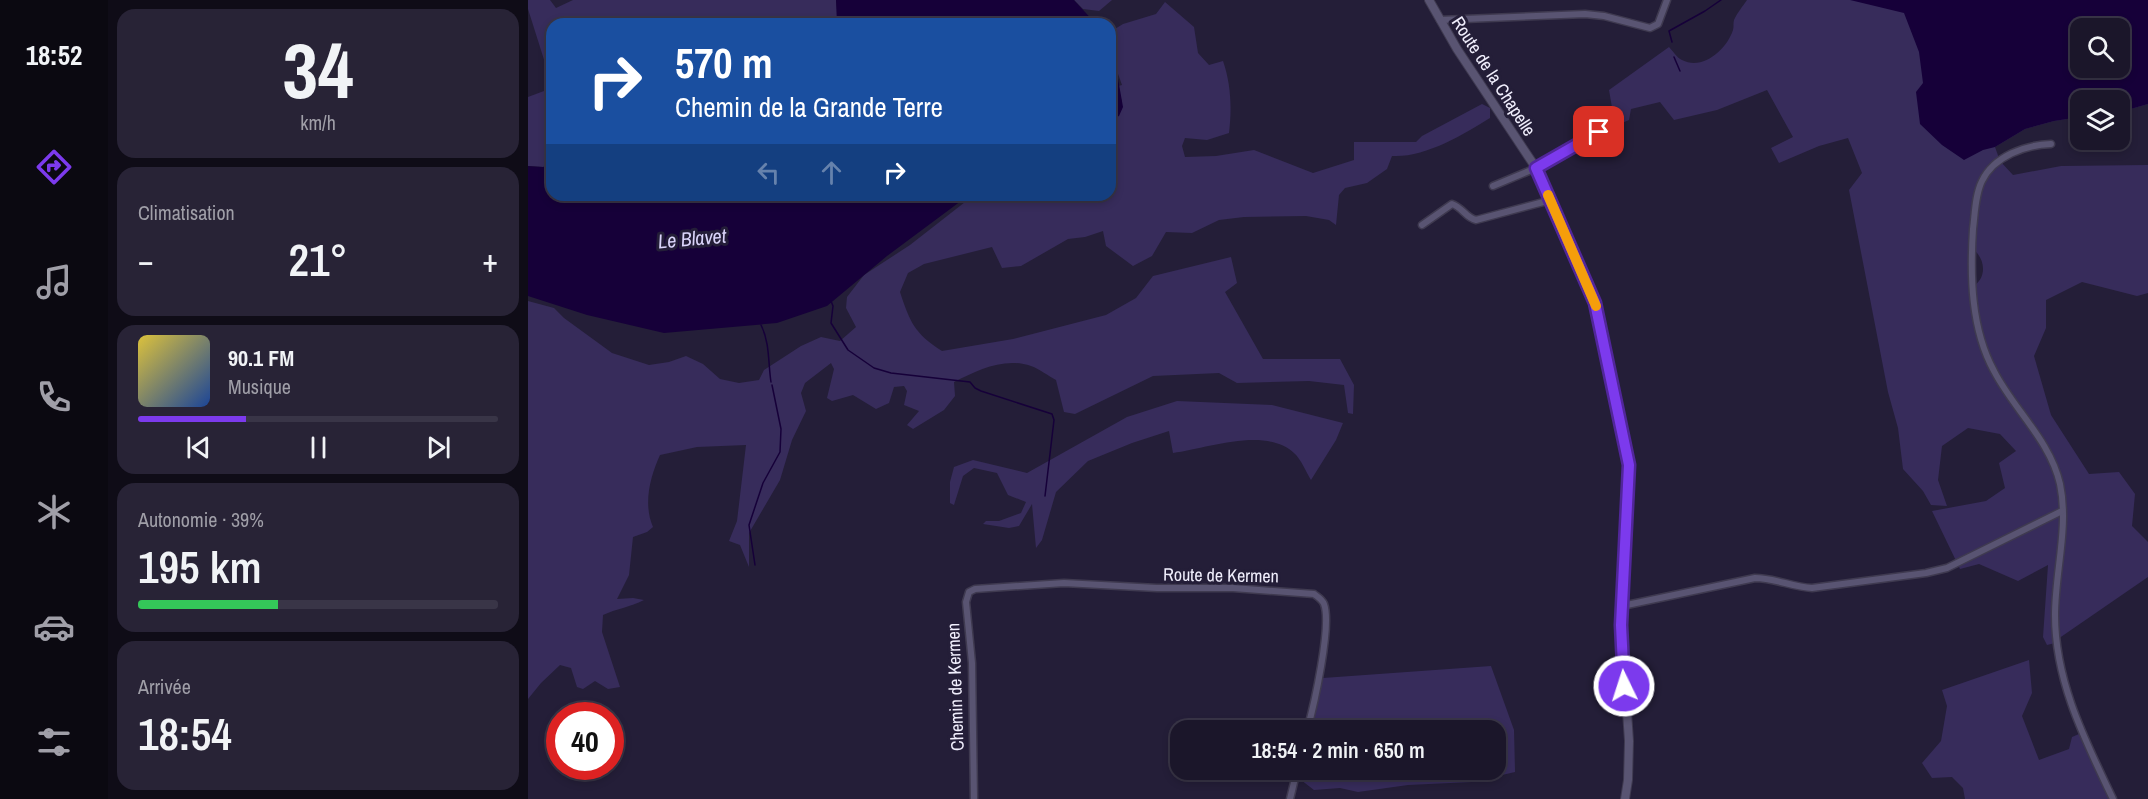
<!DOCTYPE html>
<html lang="fr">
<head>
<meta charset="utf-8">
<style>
  :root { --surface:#1b162a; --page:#282336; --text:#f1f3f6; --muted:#a09fa8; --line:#393547; --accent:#7c3aed }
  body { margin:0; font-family:"Archivo Narrow",sans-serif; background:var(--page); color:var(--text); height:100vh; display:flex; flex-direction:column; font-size:22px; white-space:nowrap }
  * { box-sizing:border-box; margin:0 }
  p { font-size:20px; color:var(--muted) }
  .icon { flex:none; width:33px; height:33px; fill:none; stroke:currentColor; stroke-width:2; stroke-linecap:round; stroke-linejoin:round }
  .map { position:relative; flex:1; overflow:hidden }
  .side { display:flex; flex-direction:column; gap:9px; padding:9px; background:#0f0c17; width:420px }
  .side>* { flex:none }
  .top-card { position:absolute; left:18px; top:18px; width:570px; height:183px; border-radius:18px; box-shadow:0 3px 9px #0003,0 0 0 2px var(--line); background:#1a4fa0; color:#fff; overflow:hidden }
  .tools { position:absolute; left:1542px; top:18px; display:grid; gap:12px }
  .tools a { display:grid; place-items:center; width:60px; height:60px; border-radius:12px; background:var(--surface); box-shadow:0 3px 9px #0003,0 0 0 2px var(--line); font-size:30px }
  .speed { position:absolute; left:18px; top:702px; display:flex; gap:12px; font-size:30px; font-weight:700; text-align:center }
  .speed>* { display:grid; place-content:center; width:78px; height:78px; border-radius:50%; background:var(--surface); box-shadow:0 3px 9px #0003,0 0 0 2px var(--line); line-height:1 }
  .speed .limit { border:9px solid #d22; background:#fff; color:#111 }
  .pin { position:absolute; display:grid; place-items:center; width:51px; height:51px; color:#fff; margin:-26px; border-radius:12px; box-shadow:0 3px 9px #0006 }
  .me { position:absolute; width:66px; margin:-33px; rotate:356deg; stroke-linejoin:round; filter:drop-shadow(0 0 4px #0008) }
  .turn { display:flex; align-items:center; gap:21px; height:126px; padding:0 30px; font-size:27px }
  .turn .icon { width:78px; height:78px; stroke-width:2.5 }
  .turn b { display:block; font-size:42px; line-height:51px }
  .lanes { display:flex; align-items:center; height:57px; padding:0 30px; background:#0003; justify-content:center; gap:30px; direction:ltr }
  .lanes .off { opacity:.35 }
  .big { font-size:45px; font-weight:600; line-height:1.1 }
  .side .card { flex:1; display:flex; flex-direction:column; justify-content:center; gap:9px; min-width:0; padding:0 21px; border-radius:18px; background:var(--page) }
  .side .dial { align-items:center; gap:0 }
  .dial b { font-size:78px; line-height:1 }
  .song { display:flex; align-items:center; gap:18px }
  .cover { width:72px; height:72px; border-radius:9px; background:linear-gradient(135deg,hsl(50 70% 55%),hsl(220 70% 35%)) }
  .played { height:6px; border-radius:3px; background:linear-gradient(90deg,var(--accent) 30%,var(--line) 30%) }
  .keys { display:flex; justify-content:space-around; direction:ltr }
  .heat { display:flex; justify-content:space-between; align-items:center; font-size:33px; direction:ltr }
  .charge { height:9px; border-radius:4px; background:linear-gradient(90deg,#34c759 39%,var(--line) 0) }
  .trip { position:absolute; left:642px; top:720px; width:336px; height:60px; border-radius:18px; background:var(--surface); box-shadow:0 3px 9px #0003,0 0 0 2px var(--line); font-weight:600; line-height:60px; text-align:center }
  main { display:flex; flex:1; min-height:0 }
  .tabs { display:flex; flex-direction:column; width:108px; justify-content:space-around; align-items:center; background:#0b0911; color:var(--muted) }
  .tabs .icon { width:42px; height:42px }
  .tabs .current { color:var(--accent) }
  .tabs b { font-size:27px; color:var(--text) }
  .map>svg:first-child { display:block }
  .green { fill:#372c5b; fill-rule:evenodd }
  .water { fill:#160039; fill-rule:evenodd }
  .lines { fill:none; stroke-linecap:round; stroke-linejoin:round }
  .stream { stroke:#160039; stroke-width:1.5 }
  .minor-casing { stroke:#3f3a50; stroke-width:9 }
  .tertiary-casing { stroke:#3f3a50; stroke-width:10 }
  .minor { stroke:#595472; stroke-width:6 }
  .tertiary { stroke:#595472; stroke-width:8 }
  .route-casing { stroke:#51269a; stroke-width:15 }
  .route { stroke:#7c3aed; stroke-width:10 }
  .slow { stroke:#f59e0b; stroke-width:10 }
  .labels { text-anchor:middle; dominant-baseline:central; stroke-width:6; stroke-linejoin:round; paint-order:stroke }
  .street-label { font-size:18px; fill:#f0eefc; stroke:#241e38 }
  .water-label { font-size:20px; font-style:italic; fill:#dad4fa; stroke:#241e38 }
</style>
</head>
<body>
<main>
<nav class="tabs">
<b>18:52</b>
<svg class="icon current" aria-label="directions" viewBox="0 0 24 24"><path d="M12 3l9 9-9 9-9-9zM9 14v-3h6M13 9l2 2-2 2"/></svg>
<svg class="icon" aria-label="music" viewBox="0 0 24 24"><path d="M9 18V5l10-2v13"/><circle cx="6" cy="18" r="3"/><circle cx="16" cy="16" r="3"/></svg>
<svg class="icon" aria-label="phone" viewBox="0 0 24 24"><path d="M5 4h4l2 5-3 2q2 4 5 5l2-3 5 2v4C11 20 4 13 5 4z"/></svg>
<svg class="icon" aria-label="climate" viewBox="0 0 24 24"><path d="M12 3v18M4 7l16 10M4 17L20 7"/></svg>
<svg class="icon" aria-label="car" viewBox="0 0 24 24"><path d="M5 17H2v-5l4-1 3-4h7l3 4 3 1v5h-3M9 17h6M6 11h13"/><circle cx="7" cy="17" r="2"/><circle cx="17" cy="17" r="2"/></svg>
<svg class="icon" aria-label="filters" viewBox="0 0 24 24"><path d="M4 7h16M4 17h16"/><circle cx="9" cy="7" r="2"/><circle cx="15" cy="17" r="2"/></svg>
</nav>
<section class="side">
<div class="card dial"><b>34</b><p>km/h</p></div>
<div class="card"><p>Climatisation</p>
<div class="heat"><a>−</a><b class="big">21°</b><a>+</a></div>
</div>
<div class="card">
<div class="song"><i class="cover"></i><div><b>90.1 FM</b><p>Musique</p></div></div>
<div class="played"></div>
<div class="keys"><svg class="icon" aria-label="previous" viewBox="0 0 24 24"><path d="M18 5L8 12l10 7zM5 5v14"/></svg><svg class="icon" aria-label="pause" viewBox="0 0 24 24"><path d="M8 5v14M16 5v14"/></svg><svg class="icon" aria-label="next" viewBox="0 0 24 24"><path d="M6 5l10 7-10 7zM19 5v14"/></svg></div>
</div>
<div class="card"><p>Autonomie · 39%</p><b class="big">195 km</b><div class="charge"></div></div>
<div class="card"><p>Arrivée</p><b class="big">18:54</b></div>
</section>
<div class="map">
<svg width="1620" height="799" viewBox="0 0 1620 799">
  <rect width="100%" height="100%" fill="#241e38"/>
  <g class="green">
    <polygon points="0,0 22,0 28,8 45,0 308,0 310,22 309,24 24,24 24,85 0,9"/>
    <polygon points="546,0 584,0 571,11 555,9"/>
    <path d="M1219,0h401v104l-28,8v-12h-40v17l-26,4 -29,8 -30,18 5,14 13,14 48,-9 87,-1v128l-11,3 -55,-14 -36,18v28l-12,28 17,59 38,59 30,-2 16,22 -3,32 16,16v35l-93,64v2l-8,2 -4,-8 5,-72 -30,16 -39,-17 -19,5 -28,-58 54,-10 19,-13 -6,-25 17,-12 -16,-17 -32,-6 -26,18 -4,34 9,26 -16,-1 -8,-14 -20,-22 -5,-41 -10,-36 -39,-202 13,-17 -14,-35 -29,8 -40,17 -8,-15 22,-11 -26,-47 -50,20 -43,10 -14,-18 -29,7 -2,11 -16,7 1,-8 -5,-29 60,-43c4,4 8,11 13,13 21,11 45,-11 51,-30 1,-3 0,-7 1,-10 3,-7 9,-14 13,-20zM1552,28h40v40h-40zM1446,250c11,9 13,27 0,36z"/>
    <path d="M637,2l29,25 4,26 11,12 14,-4c8,23 9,47 6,72l-22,7 -22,-2 -3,8 3,11 31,-1 38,-6 59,23 41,-13v-18h62l6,-6 60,-32 8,4v10c-27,17 -66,40 -98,38l-5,13 -20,14 -22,5 -6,7 -3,30 -7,-5 -23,-4 -62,1 -25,3 -27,13 -26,-1 -14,24 -19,10 -27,-20 -3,-15 -18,6 -17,2 -47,27 -19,2 -10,-21 -68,17 -16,9 -8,19c10,30 14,41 42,59l71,-12 93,-24 30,-17 17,-22 78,-19 6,26 -12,9 38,67h77l14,26 -1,29 -5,-1 -4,-28 -35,-4 -72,2 -18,-10 -66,3 -78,38 -11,-2 -8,-32c-8,-4 -16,-11 -25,-14 -27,-9 -53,4 -77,16l1,14 -11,14 -31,19 -6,-4 12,-14 -15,-6 3,-14 -3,-5 -10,1 -5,16 -13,6 -23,-14 -21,6 -5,-3 7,-29 -3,-6 -26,20 -4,10 5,18 -14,29 -12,40 -31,53v34l-9,-22 -11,-4 8,-20 9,-76 -49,2 -37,8c-10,22 -17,49 -7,72l-6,5 -14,5 -4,38 -12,24 16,-1 11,2c-14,7 -28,9 -41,15l-1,17 18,55 -12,2 -13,-8 -12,8 -6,-2 -6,-19 -11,-3 -19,18 -13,16v-398l26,7 10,10 48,35 37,12 20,-3 17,-6 17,8 17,15 19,4 20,-3 5,-10 37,-24 20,-9 19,4 16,-14 -10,-19 1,-11 17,-22 46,-30 64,-50h136v-75c17,-9 12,-17 8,-34l4,-1 -9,-25 -3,-28 13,-8 33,-10z"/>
    <polygon points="24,88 24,164 15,167 0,166 0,97"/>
    <path d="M649,401l95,4 71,18 -7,17 -25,40c-5,-8 -10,-21 -17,-27 -29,-27 -88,-4 -121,0l-4,-22 -37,12 -44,18 -32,31 -14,48 -6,8 -4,-44 -13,22 -10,2 -26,-4 3,-3h13l22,-8 5,-11 -18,-7 -11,-22 -23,-5 -11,8 -9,29 -4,-2v-21l4,-15 19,-7 54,13 100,-56z"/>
    <polygon points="1501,660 1504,693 1494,716 1511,760 1541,749 1544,737 1551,734 1581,799 1437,799 1435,788 1424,777 1404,778 1394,763 1413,741 1419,706 1414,690"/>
    <polygon points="963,666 986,730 987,772 944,782 880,785 830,792 812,788 786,790 773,780 775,770 968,770 968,730 784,730 795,678"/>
  </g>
  <g class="water">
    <polygon points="308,0 546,0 568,24 309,24"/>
    <path d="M1322,0h298v104l-28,8v-12h-40v17l-26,4 -29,8 -30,18 -12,3 -19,10 -22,-15 -22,-21 -4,-32 7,-9 -4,-31 -15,-39zM1552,28h40v40h-40z"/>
    <polygon points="582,41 583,61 589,73 595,107 591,116 582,120"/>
    <polygon points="24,164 24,195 441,195 359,256 299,306 249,323 136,333 59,315 0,296 0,166 15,167"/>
  </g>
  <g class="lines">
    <g class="stream">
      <polyline points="1144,42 1141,31 1177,11 1193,0"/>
      <polyline points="1146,57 1152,71"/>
      <polyline points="303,301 305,306 303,323 320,350 346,368 363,373 442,382 447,388 453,391 524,414 526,420 517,496"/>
      <path d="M233,325c9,18 7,38 10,57"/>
      <polyline points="227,565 221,525 235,483 252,452 253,429 244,385"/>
    </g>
    <defs>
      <g id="minor">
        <polyline points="912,20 1057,14 1076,16 1122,28 1130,24 1139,0"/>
        <path d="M1523,144c-26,1 -57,12 -69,37 -7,14 -7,33 -9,48 -3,47 -2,100 21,142 20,39 56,69 66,113 9,43 -5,88 -5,131 0,67 30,125 58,184"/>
        <polyline points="965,186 1008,168 1071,132"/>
        <path d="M894,225l30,-21c10,3 14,14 24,16l75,-20"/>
        <path d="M1094,606l133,-28c20,0 37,9 57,10l114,-15 21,-5 115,-57"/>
        <path d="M446,799l-2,-136 -6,-61 3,-10 6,-3 89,-6 93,5h76l81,6c4,3 8,5 10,10 8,21 -10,102 -17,126"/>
        <polyline points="762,799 769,770"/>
      </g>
      <polyline id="tertiary" points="901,0 929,49 1008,168 1067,303 1073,325 1101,465 1093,625 1101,741 1100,780 1097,799"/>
    </defs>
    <use href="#minor" class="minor-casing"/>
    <use href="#tertiary" class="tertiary-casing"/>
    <use href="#minor" class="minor"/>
    <use href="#tertiary" class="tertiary"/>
  </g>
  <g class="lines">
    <defs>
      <polyline id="route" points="1071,132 1008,168 1067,303 1101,465 1093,625 1096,686"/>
    </defs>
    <use href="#route" class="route-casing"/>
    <use href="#route" class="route"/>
    <polyline class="slow" points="1020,195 1068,306"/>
  </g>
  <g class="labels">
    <g class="street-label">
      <text transform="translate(966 76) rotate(57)">Route de la Chapelle</text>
      <text transform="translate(693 575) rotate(1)">Route de Kermen</text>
      <text transform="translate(427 687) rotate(-92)">Chemin de Kermen</text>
    </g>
    <g class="water-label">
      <text transform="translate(164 238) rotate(-5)">Le Blavet</text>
    </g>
  </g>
</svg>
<div class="tools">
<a><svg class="icon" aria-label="search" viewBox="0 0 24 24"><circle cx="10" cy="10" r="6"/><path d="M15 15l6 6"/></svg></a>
<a><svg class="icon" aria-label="layers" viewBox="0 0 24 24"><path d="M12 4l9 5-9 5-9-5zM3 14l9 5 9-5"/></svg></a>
</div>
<div class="speed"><div class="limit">40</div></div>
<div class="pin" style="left:1071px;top:132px;background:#d93025"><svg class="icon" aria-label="arrive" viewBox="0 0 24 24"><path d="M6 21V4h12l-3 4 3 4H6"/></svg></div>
<svg class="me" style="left:1096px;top:686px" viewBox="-20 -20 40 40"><circle r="17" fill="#7c3aed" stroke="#fff" stroke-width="3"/><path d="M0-11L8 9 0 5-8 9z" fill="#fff"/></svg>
<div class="trip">18:54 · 2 min · 650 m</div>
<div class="top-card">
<div class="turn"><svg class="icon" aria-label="right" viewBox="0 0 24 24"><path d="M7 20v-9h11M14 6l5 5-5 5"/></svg><div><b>570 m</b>Chemin de la Grande Terre</div></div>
<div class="lanes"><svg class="icon off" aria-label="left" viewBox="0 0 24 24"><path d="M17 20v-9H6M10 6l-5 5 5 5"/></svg><svg class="icon off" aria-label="ahead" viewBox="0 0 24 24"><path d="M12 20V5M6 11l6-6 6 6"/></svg><svg class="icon" aria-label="right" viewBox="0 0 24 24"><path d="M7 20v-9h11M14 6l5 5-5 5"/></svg></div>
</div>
</div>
</main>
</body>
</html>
